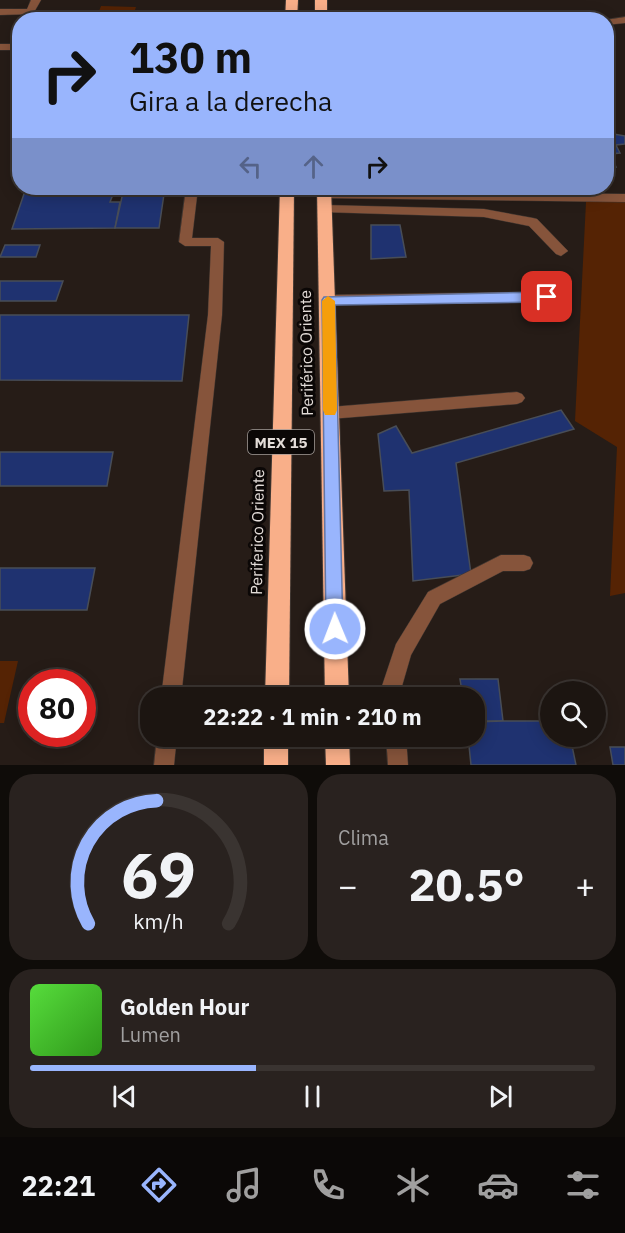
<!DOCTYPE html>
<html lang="es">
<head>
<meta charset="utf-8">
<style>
  :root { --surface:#1c1511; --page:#29221f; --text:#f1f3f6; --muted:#a09f9f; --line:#3a3431; --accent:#99b5fd }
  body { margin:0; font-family:"IBM Plex Sans",sans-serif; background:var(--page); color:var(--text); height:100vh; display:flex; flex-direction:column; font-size:22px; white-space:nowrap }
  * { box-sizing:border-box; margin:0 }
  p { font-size:20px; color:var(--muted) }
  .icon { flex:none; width:33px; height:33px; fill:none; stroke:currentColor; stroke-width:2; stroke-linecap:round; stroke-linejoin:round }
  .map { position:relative; height:765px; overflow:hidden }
  .details { display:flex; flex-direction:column; gap:9px; padding:9px; background:#0f0c09; flex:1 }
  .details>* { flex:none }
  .hud { position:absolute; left:12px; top:12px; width:602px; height:183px; border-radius:24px; box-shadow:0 3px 15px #0003,0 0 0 2px var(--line); background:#99b5fd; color:#111; overflow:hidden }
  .controls { position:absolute; left:540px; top:681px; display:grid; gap:12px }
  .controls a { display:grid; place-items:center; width:66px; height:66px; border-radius:50%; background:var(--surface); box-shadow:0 3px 15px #0003,0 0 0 2px var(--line); font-size:30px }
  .speed { position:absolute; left:18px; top:669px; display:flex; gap:12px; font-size:30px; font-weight:700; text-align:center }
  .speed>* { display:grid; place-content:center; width:78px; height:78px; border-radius:50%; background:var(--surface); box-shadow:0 3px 15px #0003,0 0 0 2px var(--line); line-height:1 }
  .speed .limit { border:9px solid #d22; background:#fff; color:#111 }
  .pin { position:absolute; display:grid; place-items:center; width:51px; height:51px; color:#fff; margin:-26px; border-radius:12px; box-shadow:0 3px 9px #0006 }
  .me { position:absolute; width:66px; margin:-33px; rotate:359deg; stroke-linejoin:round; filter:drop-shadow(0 0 4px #0008) }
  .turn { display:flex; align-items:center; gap:21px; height:126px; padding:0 18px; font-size:27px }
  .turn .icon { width:78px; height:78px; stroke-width:2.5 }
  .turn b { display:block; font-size:42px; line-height:51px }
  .lanes { display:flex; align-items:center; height:57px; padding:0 18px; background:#0003; justify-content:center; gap:30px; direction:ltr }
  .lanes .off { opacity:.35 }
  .big { font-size:45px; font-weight:700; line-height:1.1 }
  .details .tile { flex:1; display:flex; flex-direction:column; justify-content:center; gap:9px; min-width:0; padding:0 21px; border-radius:24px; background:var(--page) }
  .details .dial { align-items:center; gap:0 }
  .dial svg { height:156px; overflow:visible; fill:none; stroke:var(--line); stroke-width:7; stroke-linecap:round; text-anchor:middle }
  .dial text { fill:var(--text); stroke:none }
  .song { display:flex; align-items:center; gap:18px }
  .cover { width:72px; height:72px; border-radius:9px; background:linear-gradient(135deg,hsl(110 70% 55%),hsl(110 70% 35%)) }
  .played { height:6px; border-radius:3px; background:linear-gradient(90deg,var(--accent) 40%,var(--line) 40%) }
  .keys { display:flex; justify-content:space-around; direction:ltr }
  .heat { display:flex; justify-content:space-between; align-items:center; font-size:33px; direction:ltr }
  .details .tiles { flex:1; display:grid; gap:9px; grid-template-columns:1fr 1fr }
  .tile:last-child { grid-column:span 2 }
  .trip { position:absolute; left:140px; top:687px; width:345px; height:60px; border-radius:24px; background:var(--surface); box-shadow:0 3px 15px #0003,0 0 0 2px var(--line); font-weight:700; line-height:60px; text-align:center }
  .tab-bar { display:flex; height:96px; justify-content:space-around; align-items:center; background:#0b0807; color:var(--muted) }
  .tab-bar .icon { width:42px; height:42px }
  .tab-bar .active { color:var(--accent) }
  .tab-bar b { font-size:27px; color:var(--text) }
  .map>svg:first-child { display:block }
  .green { fill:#552304 }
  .building { fill:#1f3270; stroke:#484d57; stroke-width:1.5 }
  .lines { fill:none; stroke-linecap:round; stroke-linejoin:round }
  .minor-casing { stroke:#403732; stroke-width:1 }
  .highway-casing { stroke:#403732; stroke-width:2 }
  .minor { fill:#86543b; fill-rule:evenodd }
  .highway { fill:#f9af89; fill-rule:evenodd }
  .route { fill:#99b5fd; stroke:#6376a4; stroke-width:1.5 }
  .slow { fill:#f59e0b }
  .labels { text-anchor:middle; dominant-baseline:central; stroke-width:6; stroke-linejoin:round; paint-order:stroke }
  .shield { fill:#0b0706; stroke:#a29c99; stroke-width:1.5 }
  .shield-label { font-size:15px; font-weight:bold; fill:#e3dcd8 }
  .street-label { font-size:16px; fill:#e3dcd8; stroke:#0b0706 }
</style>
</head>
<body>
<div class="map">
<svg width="625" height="765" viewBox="0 0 625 765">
  <rect width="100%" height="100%" fill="#261c17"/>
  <g class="green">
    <polygon points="101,6 136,7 132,19 96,19"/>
    <polygon points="625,201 625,593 610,596 617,447 575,421 586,202"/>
    <polygon points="0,661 18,661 4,723 0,723"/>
  </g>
  <g class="building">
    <polygon points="606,102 607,102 614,122 606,123"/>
    <polygon points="606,128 608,133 625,136 625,144 616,145 620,153 610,154 616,167 606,167"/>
    <polygon points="26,188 96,188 95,192 114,192 110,202 120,202 115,228 12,229"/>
    <polygon points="124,188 152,188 150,195 164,194 159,228 115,228"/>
    <polygon points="371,225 400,225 406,257 371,259"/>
    <polygon points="5,245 40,245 36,257 0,257"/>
    <polygon points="0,281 63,281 56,301 0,301"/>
    <polygon points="0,315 189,315 182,381 0,380"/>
    <polygon points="561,410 574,429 456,463 471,574 413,581 409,490 384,491 378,434 396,426 412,453"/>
    <polygon points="0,452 113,452 107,486 0,486"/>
    <polygon points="0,568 95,568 87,610 0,610"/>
    <polygon points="460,679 498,679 503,721 474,721 474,698 463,698"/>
    <polygon points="503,721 550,721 550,736 570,736 576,765 471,765 468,736 474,736 474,722"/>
    <polygon points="610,747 625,747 625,765 613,765"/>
  </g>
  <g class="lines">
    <defs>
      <g id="minor">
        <polygon points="31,0 41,0 33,14 0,15 0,9 27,9"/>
        <polygon points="625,17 625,23 606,25 605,20"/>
        <rect x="0" y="44" width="20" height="6"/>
        <polygon points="186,188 198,188 192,238 218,238 224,242 222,315 181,698 161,698 208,315 211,246 185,246 179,242"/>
        <polygon points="324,191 625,194 625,202 320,198 318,195"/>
        <polygon points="325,205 484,209 533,218 537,219 568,251 561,256 556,254 529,226 484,217 321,212 319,209 321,206"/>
        <polygon points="547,292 554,297 547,302 328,305 321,300 328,295"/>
        <polygon points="517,392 522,394 525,398 522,402 517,404 330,419 325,418 322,413 325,408 330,407"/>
        <polygon points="501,555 524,555 530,557 533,563 530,569 524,571 503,571 440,604 411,655 402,686 403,698 383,698 382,686 396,644 428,592"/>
        <polygon points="157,736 177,736 174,765 154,765"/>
        <polygon points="386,736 406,736 408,765 388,765"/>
      </g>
      <g id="highway">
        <polygon points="286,0 298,0 297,20 285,20"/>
        <rect x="315" y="0" width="12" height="20"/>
        <polygon points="280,188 294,188 289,698 265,698"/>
        <polygon points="317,188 331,188 349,698 325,698"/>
        <rect x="264" y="736" width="24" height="29"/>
        <polygon points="325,736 349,736 350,765 326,765"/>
      </g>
    </defs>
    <use href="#minor" class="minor-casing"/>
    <use href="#highway" class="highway-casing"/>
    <use href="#minor" class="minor"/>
    <use href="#highway" class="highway"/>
  </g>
  <polygon class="route" points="547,292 553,297 547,302 335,305 343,629 341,635 335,638 329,635 326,629 322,300 324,297"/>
  <polygon class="slow" points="328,296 335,301 337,410 335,415 325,415 323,410 322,301"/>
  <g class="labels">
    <rect class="shield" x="248" y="430" width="66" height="24" rx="4.5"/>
    <g class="shield-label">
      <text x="281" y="442">MEX 15</text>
    </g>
    <g class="street-label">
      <text transform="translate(306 353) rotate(-91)">Periférico Oriente</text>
      <text transform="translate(257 532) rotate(-89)">Periferico Oriente</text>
    </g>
  </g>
</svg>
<div class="controls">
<a><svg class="icon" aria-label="search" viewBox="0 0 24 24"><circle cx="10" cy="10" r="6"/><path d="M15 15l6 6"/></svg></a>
</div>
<div class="speed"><div class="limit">80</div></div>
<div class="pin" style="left:547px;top:297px;background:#d93025"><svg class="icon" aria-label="arrive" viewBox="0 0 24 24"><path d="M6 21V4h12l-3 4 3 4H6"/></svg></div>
<svg class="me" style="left:335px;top:629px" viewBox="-20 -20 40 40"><circle r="17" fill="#99b5fd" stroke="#fff" stroke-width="3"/><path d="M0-11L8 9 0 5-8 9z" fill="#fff"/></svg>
<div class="trip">22:22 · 1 min · 210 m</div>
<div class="hud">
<div class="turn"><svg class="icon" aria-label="right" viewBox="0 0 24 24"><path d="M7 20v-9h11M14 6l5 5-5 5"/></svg><div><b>130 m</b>Gira a la derecha</div></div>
<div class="lanes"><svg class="icon off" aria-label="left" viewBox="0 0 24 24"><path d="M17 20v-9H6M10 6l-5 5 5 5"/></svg><svg class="icon off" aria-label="ahead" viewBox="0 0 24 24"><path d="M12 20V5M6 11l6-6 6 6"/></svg><svg class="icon" aria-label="right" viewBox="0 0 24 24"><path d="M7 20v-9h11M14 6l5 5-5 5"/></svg></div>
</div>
</div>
<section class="details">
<div class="tiles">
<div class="tile dial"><svg viewBox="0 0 100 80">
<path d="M14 69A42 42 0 1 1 86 69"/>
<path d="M14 69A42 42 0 0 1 49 6" stroke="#99b5fd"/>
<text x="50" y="56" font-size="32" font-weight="700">69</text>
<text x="50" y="72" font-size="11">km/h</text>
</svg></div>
<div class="tile"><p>Clima</p>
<div class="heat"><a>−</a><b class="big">20.5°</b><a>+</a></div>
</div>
<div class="tile">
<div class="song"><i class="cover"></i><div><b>Golden Hour</b><p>Lumen</p></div></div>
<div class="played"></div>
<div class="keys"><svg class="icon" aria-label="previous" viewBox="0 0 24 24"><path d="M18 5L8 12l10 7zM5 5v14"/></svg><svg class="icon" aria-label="pause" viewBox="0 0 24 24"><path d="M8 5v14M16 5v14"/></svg><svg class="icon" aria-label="next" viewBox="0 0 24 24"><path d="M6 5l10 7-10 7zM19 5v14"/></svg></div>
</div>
</div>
</section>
<nav class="tab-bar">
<b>22:21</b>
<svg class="icon active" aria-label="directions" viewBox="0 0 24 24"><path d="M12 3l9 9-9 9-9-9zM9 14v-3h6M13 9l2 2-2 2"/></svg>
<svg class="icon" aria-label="music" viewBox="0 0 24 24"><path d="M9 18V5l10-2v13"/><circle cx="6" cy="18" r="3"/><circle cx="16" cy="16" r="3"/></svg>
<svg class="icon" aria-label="phone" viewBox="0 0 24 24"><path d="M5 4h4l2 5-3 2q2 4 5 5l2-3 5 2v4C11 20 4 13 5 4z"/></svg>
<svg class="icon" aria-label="climate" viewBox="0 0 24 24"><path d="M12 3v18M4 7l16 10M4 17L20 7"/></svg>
<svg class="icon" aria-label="car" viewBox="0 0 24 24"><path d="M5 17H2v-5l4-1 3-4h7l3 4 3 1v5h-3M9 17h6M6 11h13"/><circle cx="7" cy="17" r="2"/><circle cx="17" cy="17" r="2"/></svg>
<svg class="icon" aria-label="filters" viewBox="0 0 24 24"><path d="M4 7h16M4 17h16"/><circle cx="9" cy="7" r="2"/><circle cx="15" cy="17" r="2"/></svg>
</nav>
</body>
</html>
